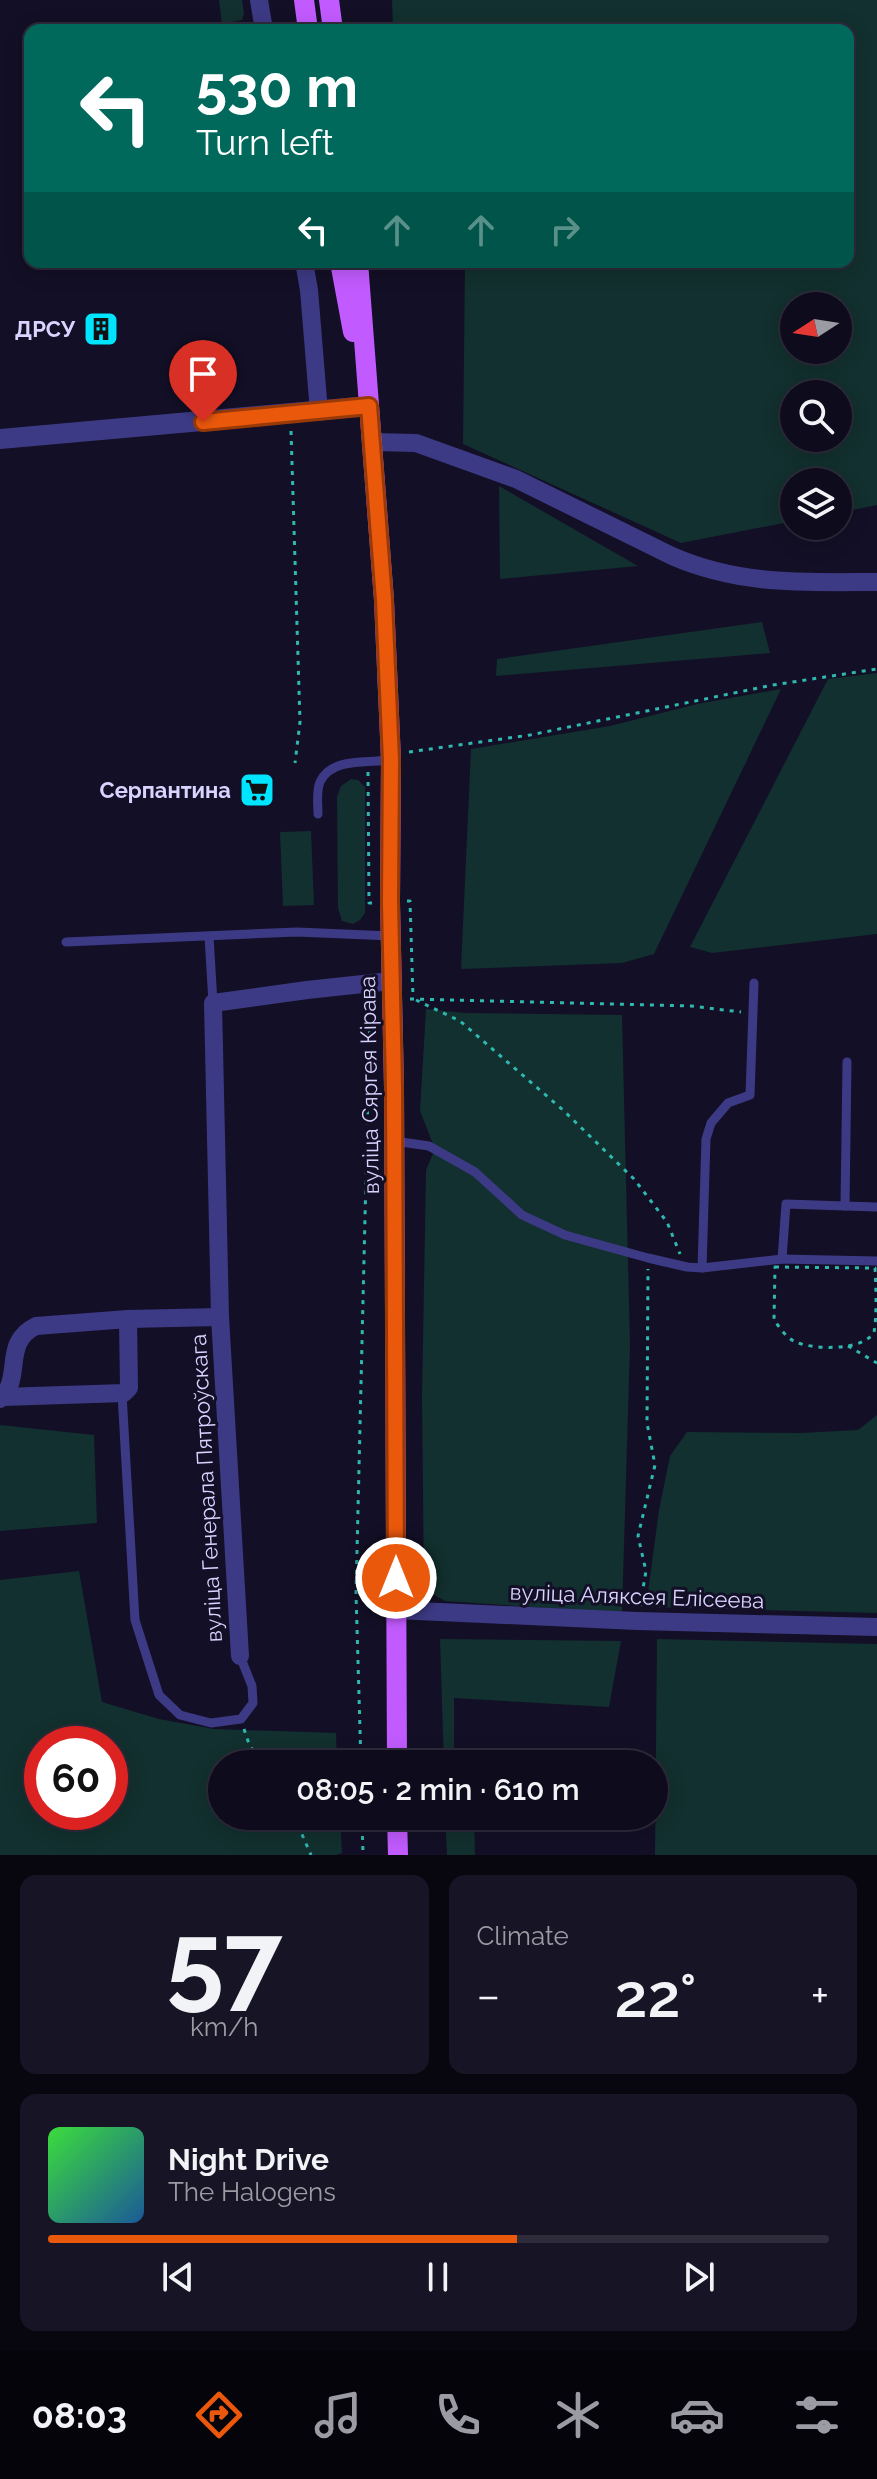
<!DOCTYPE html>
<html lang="en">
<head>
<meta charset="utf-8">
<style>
  :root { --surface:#0e0b1c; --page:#171425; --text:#f1f3f6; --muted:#9b9ba3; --line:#2e2b3b; --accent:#ea580c }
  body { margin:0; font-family:Raleway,sans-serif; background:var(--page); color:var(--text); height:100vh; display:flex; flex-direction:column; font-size:30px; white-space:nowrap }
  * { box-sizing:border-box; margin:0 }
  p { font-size:26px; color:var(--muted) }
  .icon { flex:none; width:44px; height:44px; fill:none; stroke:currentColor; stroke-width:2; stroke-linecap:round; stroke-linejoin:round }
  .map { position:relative; height:1855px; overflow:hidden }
  .drawer { display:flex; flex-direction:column; gap:20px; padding:20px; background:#08060f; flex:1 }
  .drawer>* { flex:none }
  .hud { position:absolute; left:24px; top:24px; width:830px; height:244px; border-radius:16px; box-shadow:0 4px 20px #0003,0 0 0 2px var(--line); background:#00695c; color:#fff; overflow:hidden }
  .needle { width:52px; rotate:258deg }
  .tools { position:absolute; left:780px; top:292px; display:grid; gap:16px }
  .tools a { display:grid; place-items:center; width:72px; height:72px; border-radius:50%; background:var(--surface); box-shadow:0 4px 20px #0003,0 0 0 2px var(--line); font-size:40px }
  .speed { position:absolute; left:24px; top:1726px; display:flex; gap:16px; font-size:40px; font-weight:700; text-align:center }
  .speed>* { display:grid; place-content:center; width:104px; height:104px; border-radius:50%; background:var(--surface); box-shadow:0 4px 20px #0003,0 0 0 2px var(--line); line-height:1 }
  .speed .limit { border:12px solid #d22; background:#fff; color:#111 }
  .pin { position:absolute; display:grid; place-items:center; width:68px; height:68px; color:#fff; margin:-82px -34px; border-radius:50% 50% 50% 0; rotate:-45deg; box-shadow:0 0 8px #0007 }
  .pin .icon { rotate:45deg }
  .me { position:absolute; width:88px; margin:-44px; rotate:0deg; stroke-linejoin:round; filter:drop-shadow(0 0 6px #0008) }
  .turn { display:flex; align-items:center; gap:28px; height:168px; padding:0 40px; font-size:36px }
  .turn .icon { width:104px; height:104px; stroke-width:2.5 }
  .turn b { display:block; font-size:56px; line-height:68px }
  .lanes { display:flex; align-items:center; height:76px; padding:0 40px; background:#0003; justify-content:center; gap:40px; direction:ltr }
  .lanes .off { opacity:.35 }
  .big { font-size:60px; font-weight:600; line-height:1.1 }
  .drawer .card { flex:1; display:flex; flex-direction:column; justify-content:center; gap:12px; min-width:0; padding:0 28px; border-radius:16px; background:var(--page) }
  .drawer .dial { align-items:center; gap:0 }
  .dial b { font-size:104px; line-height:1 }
  .song { display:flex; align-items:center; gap:24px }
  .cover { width:96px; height:96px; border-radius:12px; background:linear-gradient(135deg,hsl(120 70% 55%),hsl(210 70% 35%)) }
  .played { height:8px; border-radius:4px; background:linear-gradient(90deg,var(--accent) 60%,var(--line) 60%) }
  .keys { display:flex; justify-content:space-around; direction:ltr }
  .heat { display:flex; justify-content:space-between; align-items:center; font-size:44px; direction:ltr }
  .drawer .tiles { flex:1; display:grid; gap:20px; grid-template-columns:1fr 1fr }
  .card:last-child { grid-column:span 2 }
  .trip { position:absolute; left:208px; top:1750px; width:460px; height:80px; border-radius:40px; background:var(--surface); box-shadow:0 4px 20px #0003,0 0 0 2px var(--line); font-weight:600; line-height:80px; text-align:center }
  .dock { display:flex; height:128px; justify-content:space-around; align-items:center; background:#06040b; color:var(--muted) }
  .dock .icon { width:56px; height:56px }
  .dock .active { color:var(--accent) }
  .dock b { font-size:36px; color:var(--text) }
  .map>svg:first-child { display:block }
  .green { fill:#12302f; fill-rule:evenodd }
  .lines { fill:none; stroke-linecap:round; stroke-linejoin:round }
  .path { stroke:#2fb8b0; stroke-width:3; stroke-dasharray:4 6; stroke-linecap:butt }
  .service { stroke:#3d3a85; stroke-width:9 }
  .minor { stroke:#3d3a85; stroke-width:18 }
  .tertiary { stroke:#3d3a85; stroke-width:20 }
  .primary { stroke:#c25bff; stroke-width:20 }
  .route-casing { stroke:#983908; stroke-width:20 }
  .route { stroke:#ea580c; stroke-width:14 }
  .labels { text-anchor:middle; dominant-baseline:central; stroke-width:6; stroke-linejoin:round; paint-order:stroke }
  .poi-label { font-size:22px; font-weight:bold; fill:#d9d4ff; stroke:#130f26; text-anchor:end }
  .street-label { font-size:22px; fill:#d9d4ff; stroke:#130f26 }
</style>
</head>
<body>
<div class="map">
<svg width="877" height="1855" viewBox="0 0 877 1855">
  <rect width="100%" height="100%" fill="#130f26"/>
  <g class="green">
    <polygon points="219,0 242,0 244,14 242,20 222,24"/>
    <path d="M392,0h485v505l-39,8v-31h-44v39l-113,22 -218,-99 2,-182h383v-232h-455zM794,306h44v44h-44zM794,394h44v44h-44z"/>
    <polygon points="499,486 638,566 500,579"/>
    <polygon points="762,622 770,653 496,676 497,659"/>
    <polygon points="877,673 877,934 712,953 690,947 828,679"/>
    <polygon points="781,689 654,954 622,963 461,969 471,749 610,726 697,704"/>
    <polygon points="351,779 358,780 365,787 365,913 360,920 353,924 342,921 338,908 337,797 341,786"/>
    <polygon points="311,831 314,905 283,906 280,832"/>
    <polygon points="426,1009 465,1013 622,1015 630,1345 622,1613 445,1601 424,1589 422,1398 426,1170 435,1149 420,1111"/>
    <polygon points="877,1415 877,1613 646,1607 659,1510 670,1456 687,1432 801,1433 858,1430"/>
    <polygon points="0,1425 94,1435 97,1523 0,1531"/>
    <path d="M79,1571l23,131 57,17 55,10 122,4 1,31h-115v52h118l2,37 -6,2h-336v-275zM42,1744h68v68h-68z"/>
    <polygon points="440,1639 621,1641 609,1707 454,1698 454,1764 444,1764"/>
    <polygon points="657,1639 877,1644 877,1855 655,1855"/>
    <polygon points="445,1816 474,1816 475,1855 447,1855"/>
  </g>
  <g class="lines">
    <g class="path">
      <polyline points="291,431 300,722 295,763"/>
      <polyline points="409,752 530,735 773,685 877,669"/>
      <polyline points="368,772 369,903 375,903"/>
      <polyline points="407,901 410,901 413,998"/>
      <polyline points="410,999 691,1006 741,1012"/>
      <polyline points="416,1000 460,1021 563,1110 634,1179 667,1222 680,1254"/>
      <path d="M775,1267l100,1c1,16 2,50 -1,64 -10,19 -61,18 -78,10 -10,-4 -16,-14 -22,-22z"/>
      <polyline points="848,1346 877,1363"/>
      <polyline points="640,1606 646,1571 638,1536 655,1465 647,1423 648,1269"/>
      <polyline points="244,1729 249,1744 262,1764"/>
      <polyline points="361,1764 356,1593 370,1009 375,1008"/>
      <polyline points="294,1816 311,1855"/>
      <polyline points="362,1816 363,1855"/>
    </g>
    <g class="service">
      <path d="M318,814c0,-9 -2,-23 2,-32 11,-25 49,-19 71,-22"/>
      <polyline points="209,936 213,1003"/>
      <polyline points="66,942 297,932 391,936"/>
      <polyline points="394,1141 429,1146 475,1172 522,1215 565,1235 648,1258 687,1267 702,1268 782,1259 877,1261"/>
      <polyline points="845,1206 877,1207"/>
      <polyline points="782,1259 786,1204 845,1206 847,1062"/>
      <polyline points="702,1268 706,1139 711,1123 728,1103 750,1095 754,983"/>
      <polyline points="122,1394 135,1620 159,1695 180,1715 211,1723 241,1719 253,1703 252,1686 240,1656"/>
    </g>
    <g class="minor">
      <polyline points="259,0 264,30"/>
      <polyline points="304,262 309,290 319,412"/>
      <path d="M372,442l44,1 100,36 156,77c69,30 132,26 205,26"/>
      <polyline points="3,1397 124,1393 129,1388 128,1319"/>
      <path d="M0,1399c24,-21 1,-56 36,-73l92,-7 92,-2"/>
      <polyline points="396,1610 637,1621 877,1627"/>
      <polyline points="240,1656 220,1317 213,1003 307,990 391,981"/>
    </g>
    <polyline class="tertiary" points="0,439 369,406"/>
    <g class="primary">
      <polyline points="304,0 308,30"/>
      <polyline points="329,0 333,30"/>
      <polyline points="340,262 353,332"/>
      <polyline points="358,262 384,600 391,760 390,902 394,1087 397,1764"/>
      <polyline points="397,1816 398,1855"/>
    </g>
  </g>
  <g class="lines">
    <defs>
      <polyline id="route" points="203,422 369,406 384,600 391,760 390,902 394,1087 396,1578"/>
    </defs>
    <use href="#route" class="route-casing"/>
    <use href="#route" class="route"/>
  </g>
  <defs>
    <symbol id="building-square" viewBox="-11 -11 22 22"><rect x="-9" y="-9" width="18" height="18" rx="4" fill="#00e5ff" stroke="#130f26"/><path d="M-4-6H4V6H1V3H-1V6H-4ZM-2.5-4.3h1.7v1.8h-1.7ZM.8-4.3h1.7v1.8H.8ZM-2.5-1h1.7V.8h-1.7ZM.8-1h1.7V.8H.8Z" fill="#111"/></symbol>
    <symbol id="supermarket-square" viewBox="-11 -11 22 22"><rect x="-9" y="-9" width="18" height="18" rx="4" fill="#00e5ff" stroke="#130f26"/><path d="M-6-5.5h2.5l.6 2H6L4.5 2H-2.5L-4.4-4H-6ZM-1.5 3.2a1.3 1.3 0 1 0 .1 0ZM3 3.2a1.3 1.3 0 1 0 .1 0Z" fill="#111"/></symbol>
  </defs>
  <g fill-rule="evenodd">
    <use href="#building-square" x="81" y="309" width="40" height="40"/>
    <use href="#supermarket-square" x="237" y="770" width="40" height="40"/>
  </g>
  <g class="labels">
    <g class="poi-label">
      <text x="75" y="329">ДРСУ</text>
      <text x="231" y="790">Серпантина</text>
    </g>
    <g class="street-label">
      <text transform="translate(369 1085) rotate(-91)">вуліца Сяргея Кірава</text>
      <text transform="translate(206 1488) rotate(-93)">вуліца Генерала Пятроўскага</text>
      <text transform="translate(637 1596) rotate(2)">вуліца Аляксея Елісеева</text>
    </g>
  </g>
</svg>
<div class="tools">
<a><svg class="needle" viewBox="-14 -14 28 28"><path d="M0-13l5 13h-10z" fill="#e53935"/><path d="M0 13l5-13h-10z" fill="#9b9ba3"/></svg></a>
<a><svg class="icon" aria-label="search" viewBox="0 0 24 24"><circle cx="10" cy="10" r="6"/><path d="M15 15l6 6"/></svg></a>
<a><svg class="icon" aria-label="layers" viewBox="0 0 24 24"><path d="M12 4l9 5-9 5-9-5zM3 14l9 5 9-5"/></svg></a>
</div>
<div class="speed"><div class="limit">60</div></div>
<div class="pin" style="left:203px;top:422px;background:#d93025"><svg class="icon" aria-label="arrive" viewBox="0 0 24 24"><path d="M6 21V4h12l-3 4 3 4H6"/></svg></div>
<svg class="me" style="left:396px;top:1578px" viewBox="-20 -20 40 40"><circle r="17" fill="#ea580c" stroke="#fff" stroke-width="3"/><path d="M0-11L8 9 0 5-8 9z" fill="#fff"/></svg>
<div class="trip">08:05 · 2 min · 610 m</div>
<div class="hud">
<div class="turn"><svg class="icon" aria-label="left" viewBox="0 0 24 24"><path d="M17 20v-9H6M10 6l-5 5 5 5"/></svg><div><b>530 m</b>Turn left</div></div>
<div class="lanes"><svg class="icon" aria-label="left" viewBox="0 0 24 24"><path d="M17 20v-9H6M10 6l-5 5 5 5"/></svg><svg class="icon off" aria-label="ahead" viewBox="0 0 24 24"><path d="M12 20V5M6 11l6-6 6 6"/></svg><svg class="icon off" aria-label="ahead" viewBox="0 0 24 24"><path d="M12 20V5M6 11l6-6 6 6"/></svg><svg class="icon off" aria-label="right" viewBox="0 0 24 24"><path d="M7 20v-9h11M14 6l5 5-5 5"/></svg></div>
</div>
</div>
<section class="drawer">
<div class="tiles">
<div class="card dial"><b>57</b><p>km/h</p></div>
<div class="card"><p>Climate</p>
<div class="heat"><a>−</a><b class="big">22°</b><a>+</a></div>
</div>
<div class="card">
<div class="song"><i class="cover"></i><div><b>Night Drive</b><p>The Halogens</p></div></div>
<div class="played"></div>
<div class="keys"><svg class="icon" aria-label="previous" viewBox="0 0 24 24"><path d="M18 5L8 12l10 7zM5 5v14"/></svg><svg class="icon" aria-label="pause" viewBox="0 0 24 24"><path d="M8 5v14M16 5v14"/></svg><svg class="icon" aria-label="next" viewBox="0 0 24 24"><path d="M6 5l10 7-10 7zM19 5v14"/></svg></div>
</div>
</div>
</section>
<nav class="dock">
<b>08:03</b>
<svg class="icon active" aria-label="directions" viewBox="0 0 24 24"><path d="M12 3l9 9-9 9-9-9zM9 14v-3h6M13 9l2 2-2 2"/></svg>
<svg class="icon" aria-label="music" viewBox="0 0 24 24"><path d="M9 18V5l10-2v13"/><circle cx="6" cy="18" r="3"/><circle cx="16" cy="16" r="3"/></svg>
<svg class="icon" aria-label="phone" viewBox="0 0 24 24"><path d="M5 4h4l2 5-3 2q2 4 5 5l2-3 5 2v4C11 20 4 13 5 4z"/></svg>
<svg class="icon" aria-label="climate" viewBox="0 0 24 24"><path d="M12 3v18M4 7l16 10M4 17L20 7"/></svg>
<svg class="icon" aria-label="car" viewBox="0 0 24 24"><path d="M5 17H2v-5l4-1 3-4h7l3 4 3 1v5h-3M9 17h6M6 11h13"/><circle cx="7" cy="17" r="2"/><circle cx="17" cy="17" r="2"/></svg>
<svg class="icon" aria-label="filters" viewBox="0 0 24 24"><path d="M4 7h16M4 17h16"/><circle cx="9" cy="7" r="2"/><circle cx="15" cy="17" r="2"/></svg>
</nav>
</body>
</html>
